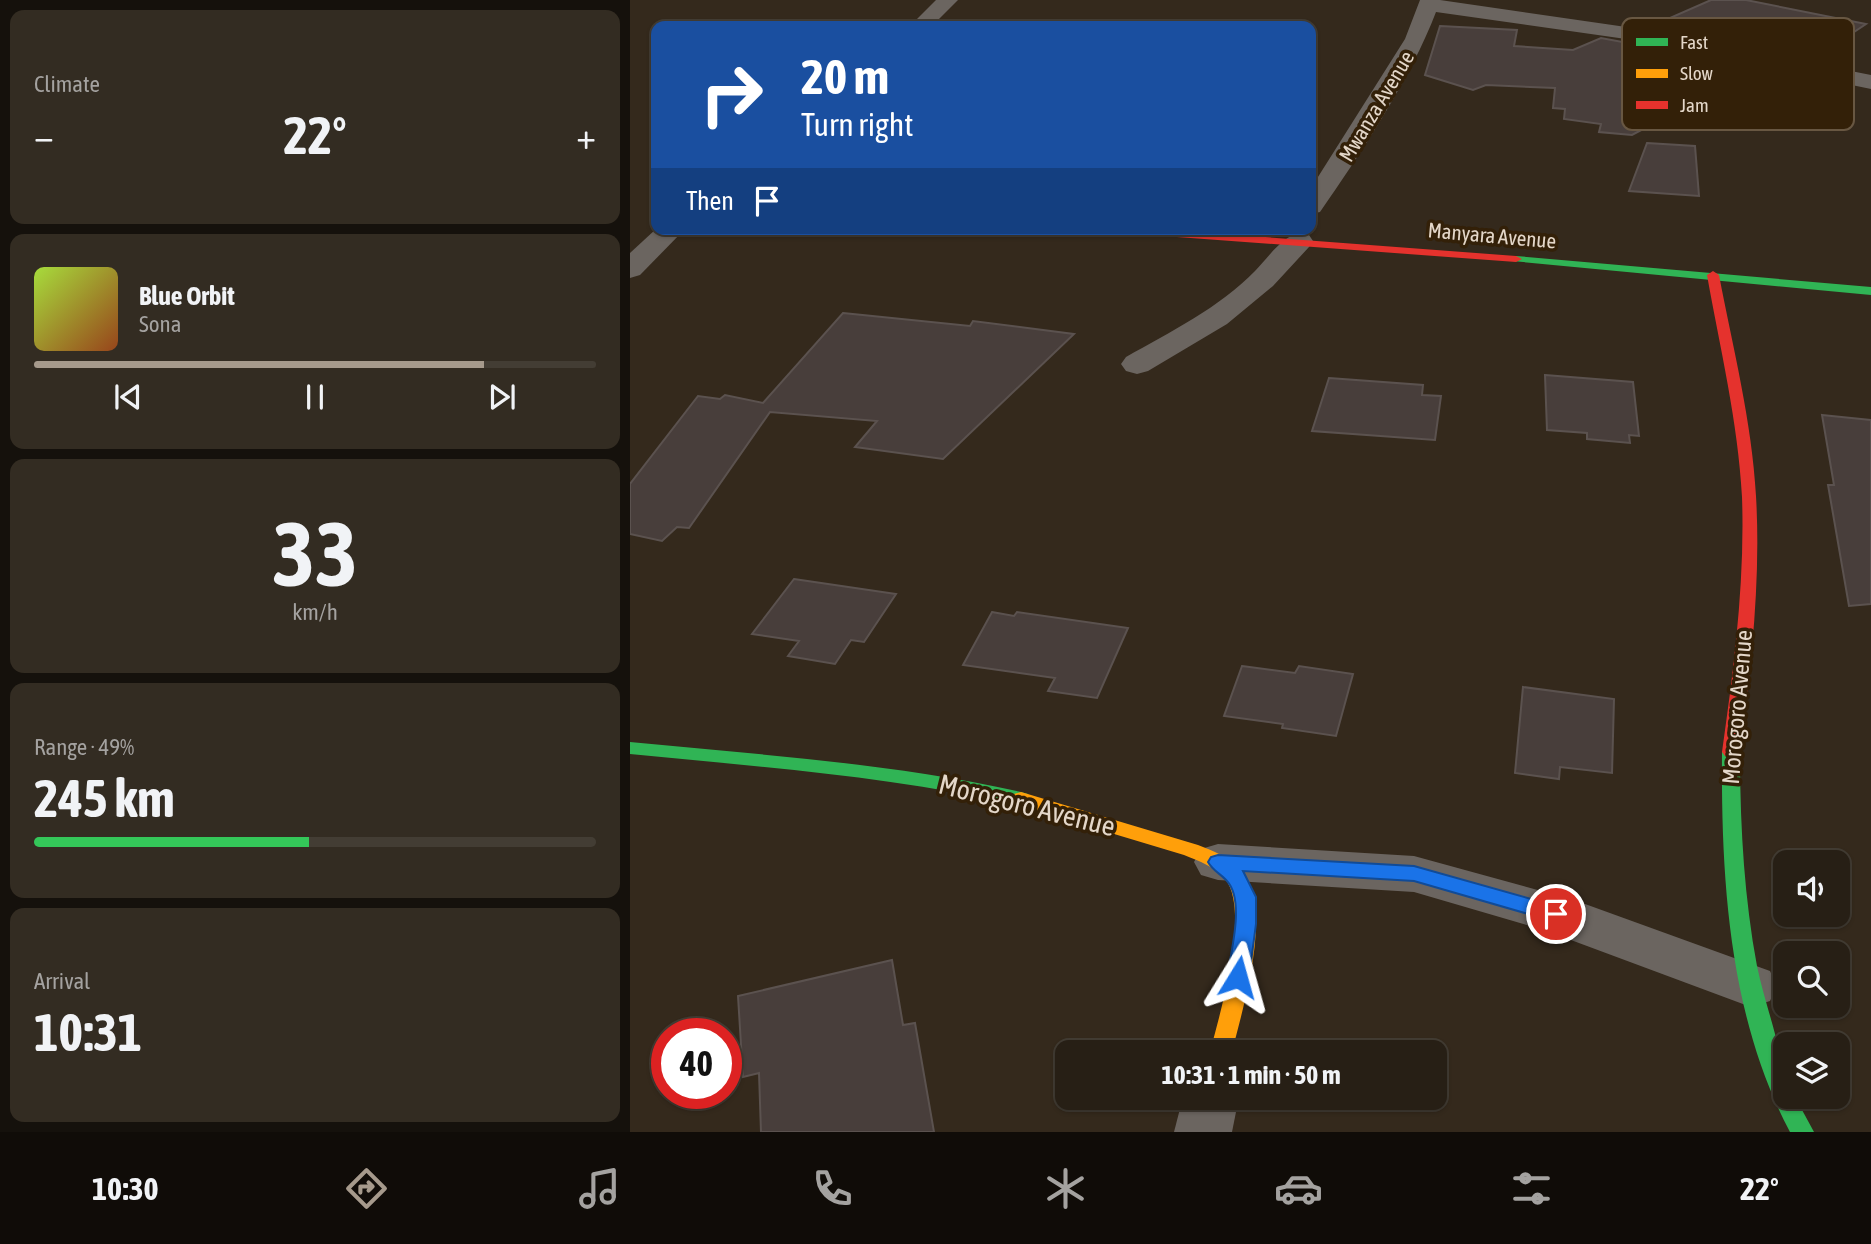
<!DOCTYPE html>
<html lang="en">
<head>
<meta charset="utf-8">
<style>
  :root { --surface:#271f15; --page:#332c22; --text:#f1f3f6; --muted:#a4a2a0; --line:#433d34; --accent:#a69a8c }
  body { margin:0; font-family:"Asap Condensed",sans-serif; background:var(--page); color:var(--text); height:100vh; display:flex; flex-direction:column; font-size:26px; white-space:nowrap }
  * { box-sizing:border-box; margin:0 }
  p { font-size:23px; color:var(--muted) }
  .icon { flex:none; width:38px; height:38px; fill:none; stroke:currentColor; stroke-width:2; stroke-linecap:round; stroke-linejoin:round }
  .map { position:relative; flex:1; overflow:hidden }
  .side { display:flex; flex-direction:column; gap:10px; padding:10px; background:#15110c; width:630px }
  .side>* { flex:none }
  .hud { position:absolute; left:21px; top:21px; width:665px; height:214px; border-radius:14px; box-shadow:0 2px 5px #0004,0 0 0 2px var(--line); background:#1a4fa0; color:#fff; overflow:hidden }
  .buttons { position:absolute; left:1143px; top:850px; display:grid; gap:14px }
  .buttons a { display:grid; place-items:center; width:77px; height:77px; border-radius:14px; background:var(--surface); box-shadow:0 2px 5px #0004,0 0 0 2px var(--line); font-size:35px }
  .speed { position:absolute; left:21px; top:1018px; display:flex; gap:14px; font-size:35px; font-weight:700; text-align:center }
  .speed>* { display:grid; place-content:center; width:91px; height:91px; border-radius:50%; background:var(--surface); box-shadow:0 2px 5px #0004,0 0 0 2px var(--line); line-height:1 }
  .speed .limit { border:10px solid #d22; background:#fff; color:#111 }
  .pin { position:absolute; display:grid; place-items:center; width:60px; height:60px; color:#fff; margin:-30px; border:4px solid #fff; border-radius:50%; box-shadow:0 2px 7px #0007 }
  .me { position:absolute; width:77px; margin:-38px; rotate:8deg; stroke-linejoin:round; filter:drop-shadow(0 0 5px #0008) }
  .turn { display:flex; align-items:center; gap:24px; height:147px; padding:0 35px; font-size:32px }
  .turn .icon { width:91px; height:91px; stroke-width:2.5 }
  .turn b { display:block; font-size:49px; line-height:60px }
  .then { display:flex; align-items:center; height:66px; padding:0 35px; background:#0003; gap:14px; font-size:26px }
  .big { font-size:52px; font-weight:700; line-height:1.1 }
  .side .widget { flex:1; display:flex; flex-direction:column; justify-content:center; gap:10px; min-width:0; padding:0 24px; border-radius:14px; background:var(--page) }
  .side .dial { align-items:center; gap:0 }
  .dial b { font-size:91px; line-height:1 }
  .song { display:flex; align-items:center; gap:21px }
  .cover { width:84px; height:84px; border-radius:10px; background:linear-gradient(135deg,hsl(80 70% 55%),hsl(20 70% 35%)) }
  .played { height:7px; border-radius:4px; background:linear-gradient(90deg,var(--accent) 80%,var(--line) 80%) }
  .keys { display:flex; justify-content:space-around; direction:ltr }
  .heat { display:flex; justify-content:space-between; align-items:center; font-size:38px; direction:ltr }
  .charge { height:10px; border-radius:5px; background:linear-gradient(90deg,#34c759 49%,var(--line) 0) }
  .trip { position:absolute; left:425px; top:1040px; width:392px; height:70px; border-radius:14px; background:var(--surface); box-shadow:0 2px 5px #0004,0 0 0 2px var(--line); font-weight:700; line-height:70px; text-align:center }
  .tab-bar { display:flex; height:112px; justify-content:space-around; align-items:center; background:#100c08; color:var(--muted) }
  .tab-bar .icon { width:49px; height:49px }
  .tab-bar .selected { color:var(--accent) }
  .tab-bar b { font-size:32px; color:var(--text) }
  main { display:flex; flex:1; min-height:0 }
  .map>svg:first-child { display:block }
  .building { fill:#483e3b; stroke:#5b524f; stroke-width:2 }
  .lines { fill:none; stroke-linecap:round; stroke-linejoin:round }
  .street { fill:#6b6560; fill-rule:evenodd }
  .fast { fill:#30b455; fill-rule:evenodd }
  .slow { fill:#ff9f0a; fill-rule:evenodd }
  .jam { fill:#e5322d; fill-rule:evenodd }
  .route { fill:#1a73e8; stroke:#114b97; stroke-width:2 }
  .labels { text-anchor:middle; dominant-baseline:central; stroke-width:7; stroke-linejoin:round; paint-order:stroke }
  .far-street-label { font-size:21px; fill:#e4d7c9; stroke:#332008 }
  .street-label { font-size:24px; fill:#e4d7c9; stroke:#332008 }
  .near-street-label { font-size:28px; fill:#e4d7c9; stroke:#332008 }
  .key { fill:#332008; stroke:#685742; stroke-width:2 }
  .key-label { font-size:19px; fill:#e4d7c9 }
</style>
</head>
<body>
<main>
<section class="side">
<div class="widget"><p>Climate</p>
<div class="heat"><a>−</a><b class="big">22°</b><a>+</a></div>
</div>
<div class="widget">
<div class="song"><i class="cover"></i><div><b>Blue Orbit</b><p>Sona</p></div></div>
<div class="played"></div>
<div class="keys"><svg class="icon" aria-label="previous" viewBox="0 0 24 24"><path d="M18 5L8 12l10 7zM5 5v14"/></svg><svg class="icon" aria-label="pause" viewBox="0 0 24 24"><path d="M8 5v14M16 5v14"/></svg><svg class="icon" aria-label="next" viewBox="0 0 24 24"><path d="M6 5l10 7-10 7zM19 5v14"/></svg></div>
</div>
<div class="widget dial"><b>33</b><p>km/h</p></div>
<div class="widget"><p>Range · 49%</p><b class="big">245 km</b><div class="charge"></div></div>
<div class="widget"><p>Arrival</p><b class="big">10:31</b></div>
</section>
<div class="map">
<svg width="1241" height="1132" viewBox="0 0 1241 1132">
  <rect width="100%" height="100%" fill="#34291c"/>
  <g class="building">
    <polygon points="1081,0 1116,0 1236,24 1182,60 1084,39 1083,41 1002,25 1018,19 1031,22"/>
    <polygon points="810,26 887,30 884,46 943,50 971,38 1073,57 1068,63 1043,60 1041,93 1039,93 1036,117 1002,135 969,132 971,124 934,119 935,109 923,108 925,88 856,85 843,90 795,75"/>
    <polygon points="1017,143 1065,146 1069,196 999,191"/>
    <polygon points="213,313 340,326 343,321 444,334 313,459 225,447 247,421 140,412 59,528 47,527 32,541 0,534 0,484 68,396 90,399 95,395 133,403"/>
    <polygon points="915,375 1003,382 1009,436 999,435 1000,443 957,439 957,433 917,430"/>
    <polygon points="699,378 793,385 792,395 811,396 805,440 682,431"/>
    <polygon points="1192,415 1241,420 1241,604 1219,606 1198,485 1204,485"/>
    <polygon points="164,579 266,594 234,642 221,640 205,664 158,656 169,641 122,634"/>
    <polygon points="362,612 384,616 387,612 498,628 467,698 418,691 425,678 333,665"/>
    <polygon points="612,666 665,673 669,666 723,674 706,736 652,728 653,724 594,716"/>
    <polygon points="893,687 984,699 982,773 930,767 929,779 885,773"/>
    <polygon points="262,960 273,1025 285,1023 304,1132 131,1132 129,1073 113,1077 108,996"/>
  </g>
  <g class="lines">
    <g class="street">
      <polygon points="306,0 328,0 302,26 280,26"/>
      <path d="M790,0h20l200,29 231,46v14l-231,-48 -204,-29c-25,66 -75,141 -116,200l-9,2v-26l94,-149z"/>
      <polygon points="26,229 55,229 10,275 0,278 0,253"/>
      <path d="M669,233l10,2 4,6 -4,6 -36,39 -46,38 -79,47 -11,3 -11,-3 -5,-7 5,-7c44,-25 93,-49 129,-86 13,-13 26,-34 44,-38z"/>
      <polygon points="588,844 784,856 944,900 1140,971 1147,986 1140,1001 1121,1007 914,930 784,892 588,880 571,875 564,862 571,849"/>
      <polygon points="553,1097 609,1097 602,1132 544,1132"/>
    </g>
    <g class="fast">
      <polygon points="886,256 1241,287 1241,295 882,261 882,257"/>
      <path d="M0,742c131,13 262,21 391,50l7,2 2,5 -2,5 -7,2c-129,-30 -260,-39 -391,-52z"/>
      <path d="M1101,746l6,2 3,4c0,72 4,144 17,214 9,44 28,87 28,131h10l19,35h-24c-61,-115 -69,-252 -68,-380l3,-4z"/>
    </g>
    <path class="slow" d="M391,792l177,53c15,6 31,12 42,24 35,39 3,137 -8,183h-22c10,-39 40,-138 16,-172 -9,-13 -28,-19 -42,-25l-170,-51 -2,-5 2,-5z"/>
    <g class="jam">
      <polygon points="474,229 528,229 886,256 892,259 886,262 479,232"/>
      <path d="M1083,271l6,4c14,73 33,147 37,221 5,85 -5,172 -16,256l-3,4h-12l-3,-4c12,-84 23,-171 20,-255 -4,-75 -22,-149 -35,-222z"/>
    </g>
  </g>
  <path class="route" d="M588,855l196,11 142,40 7,2 3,6 -3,5 -7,3 -142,-41 -171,-10 13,26v27l-7,53 -3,6 -8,3 -8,-3 -3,-6c4,-25 18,-76 0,-96 -6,-7 -14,-10 -19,-19l3,-5z"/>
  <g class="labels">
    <g class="far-street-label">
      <text transform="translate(746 106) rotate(-59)">Mwanza Avenue</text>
      <text transform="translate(862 235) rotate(5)">Manyara Avenue</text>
    </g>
    <g class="street-label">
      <text transform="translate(1107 707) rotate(-85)">Morogoro Avenue</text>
    </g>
    <g class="near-street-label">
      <text transform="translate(397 805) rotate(14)">Morogoro Avenue</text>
    </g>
  </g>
  <rect x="992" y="18" width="232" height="112" rx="10" class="key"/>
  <rect x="1006" y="38" width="32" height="8" fill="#30b455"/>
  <rect x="1006" y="69" width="32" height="9" fill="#ff9f0a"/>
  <rect x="1006" y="101" width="32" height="8" fill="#e5322d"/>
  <g class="key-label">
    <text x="1050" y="49">Fast</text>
    <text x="1050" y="80">Slow</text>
    <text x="1050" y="112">Jam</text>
  </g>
</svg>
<div class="buttons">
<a><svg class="icon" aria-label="sound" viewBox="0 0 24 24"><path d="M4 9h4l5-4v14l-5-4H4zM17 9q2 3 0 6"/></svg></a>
<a><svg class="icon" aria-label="search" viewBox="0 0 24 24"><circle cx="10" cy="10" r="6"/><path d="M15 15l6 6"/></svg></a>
<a><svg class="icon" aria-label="layers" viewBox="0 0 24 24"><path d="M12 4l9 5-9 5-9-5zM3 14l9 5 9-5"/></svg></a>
</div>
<div class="speed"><div class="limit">40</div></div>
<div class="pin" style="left:926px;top:914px;background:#d93025"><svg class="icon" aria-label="arrive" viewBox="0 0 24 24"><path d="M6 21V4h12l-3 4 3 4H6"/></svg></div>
<svg class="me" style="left:608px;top:977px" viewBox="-20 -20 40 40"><path d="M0-17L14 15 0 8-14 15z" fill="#1a73e8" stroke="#fff" stroke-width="4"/></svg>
<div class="trip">10:31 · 1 min · 50 m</div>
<div class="hud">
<div class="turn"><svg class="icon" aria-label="right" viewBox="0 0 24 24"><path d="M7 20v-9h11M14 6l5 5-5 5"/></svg><div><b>20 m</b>Turn right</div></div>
<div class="then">Then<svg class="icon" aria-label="arrive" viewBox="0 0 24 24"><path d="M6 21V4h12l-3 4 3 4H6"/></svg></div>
</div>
</div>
</main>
<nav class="tab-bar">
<b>10:30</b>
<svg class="icon selected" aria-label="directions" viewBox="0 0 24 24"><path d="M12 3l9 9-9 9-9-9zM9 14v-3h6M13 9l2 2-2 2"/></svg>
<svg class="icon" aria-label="music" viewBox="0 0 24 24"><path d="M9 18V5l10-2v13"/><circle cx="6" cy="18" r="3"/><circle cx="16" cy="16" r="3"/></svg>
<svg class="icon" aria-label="phone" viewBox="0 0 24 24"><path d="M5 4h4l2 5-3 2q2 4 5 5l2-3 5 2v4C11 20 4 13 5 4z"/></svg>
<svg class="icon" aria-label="climate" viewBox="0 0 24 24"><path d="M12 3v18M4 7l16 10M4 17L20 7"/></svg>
<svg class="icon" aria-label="car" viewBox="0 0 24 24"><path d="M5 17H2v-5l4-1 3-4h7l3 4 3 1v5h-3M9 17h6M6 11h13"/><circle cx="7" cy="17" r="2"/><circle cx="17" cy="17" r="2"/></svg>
<svg class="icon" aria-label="filters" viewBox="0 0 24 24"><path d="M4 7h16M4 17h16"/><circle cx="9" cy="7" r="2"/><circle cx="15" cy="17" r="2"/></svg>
<b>22°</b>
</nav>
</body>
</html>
